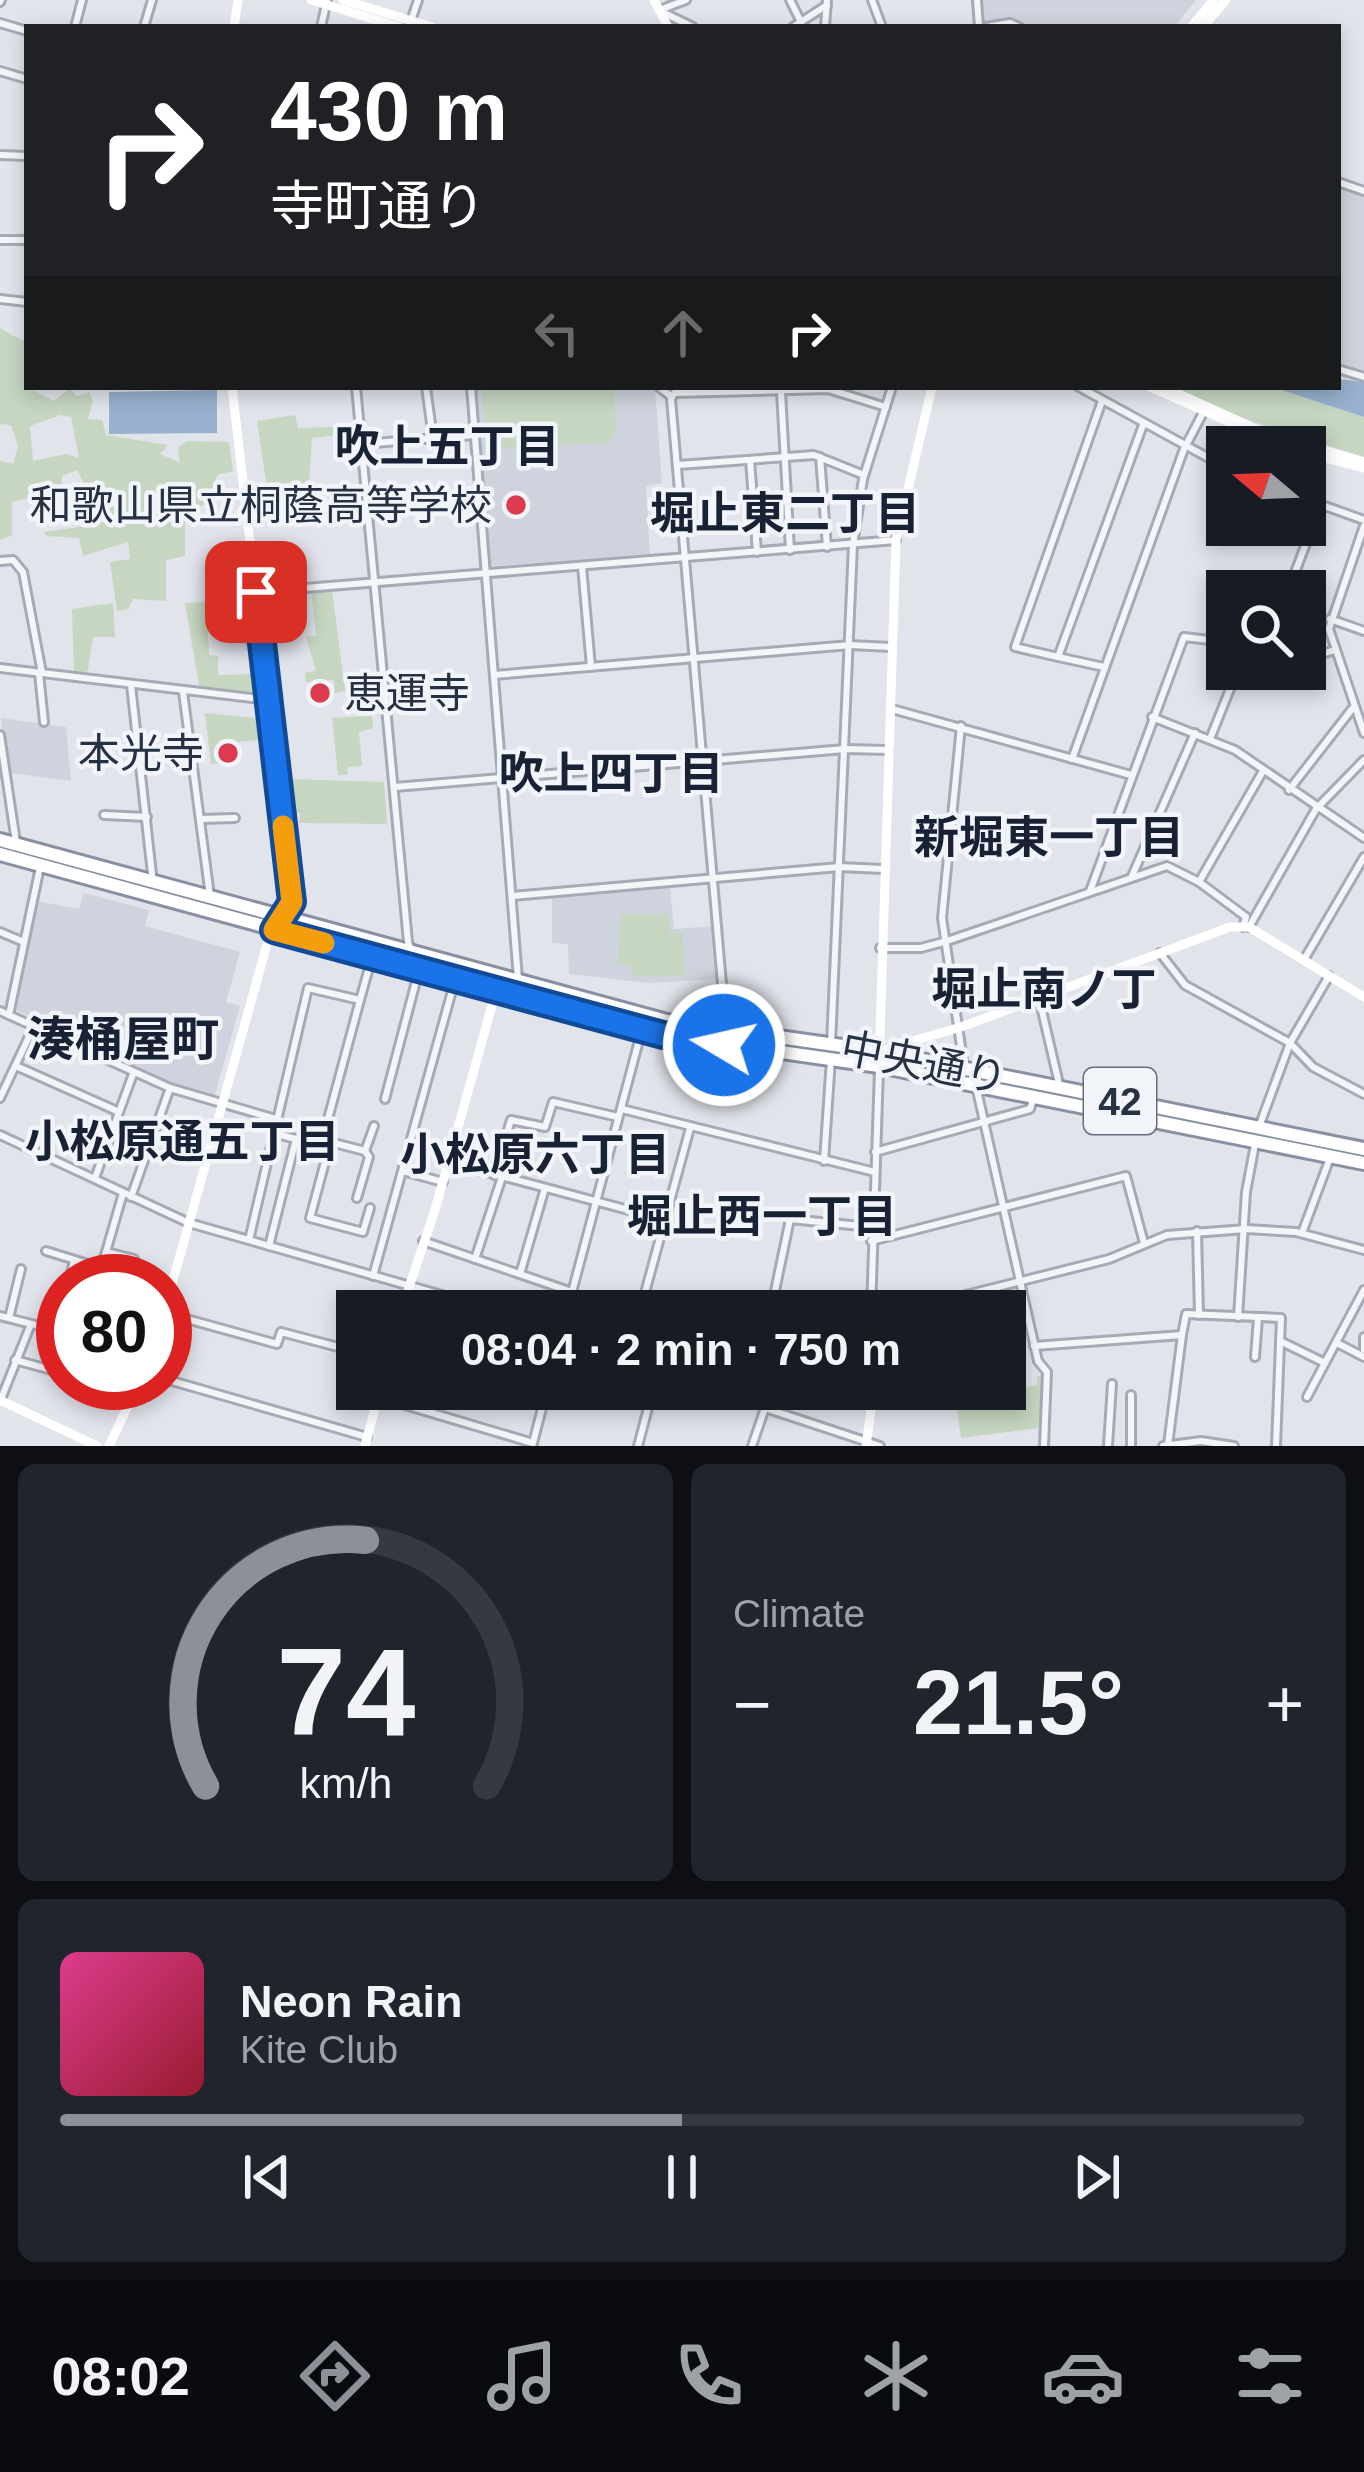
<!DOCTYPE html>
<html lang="en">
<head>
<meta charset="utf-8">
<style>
  :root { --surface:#171b24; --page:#20242c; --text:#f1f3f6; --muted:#9ea1a6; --line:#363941; --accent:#8c9099 }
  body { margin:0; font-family:Arial,"Noto Sans JP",sans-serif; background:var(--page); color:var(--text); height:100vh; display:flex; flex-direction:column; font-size:45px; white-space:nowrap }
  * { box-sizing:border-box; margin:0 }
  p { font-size:39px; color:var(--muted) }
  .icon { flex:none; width:66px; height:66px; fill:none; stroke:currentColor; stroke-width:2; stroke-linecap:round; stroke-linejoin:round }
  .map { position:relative; height:1446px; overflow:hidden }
  .side { display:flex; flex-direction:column; gap:18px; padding:18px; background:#0d0f14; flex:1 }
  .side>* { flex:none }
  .guide { position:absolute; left:24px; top:24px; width:1317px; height:366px; border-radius:0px; box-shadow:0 6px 18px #0003; background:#202124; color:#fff; overflow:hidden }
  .needle { width:78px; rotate:289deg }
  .tools { position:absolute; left:1206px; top:426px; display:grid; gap:24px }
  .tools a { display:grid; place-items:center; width:120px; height:120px; border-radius:0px; background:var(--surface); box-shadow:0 6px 18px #0003; font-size:60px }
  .speed { position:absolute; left:36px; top:1254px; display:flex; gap:24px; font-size:60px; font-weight:700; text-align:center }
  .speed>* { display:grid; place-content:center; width:156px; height:156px; border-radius:50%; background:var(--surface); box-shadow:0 6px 18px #0003; line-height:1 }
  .speed .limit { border:18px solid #d22; background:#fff; color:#111 }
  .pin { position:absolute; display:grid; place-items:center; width:102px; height:102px; color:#fff; margin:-51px; border-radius:24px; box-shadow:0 6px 18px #0006 }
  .me { position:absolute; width:132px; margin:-66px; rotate:279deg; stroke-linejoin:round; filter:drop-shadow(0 0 9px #0008) }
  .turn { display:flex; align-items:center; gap:42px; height:252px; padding:0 48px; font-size:54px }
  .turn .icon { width:156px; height:156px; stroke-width:2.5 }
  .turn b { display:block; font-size:84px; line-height:102px }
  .lanes { display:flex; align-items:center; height:114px; padding:0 48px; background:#0003; justify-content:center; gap:60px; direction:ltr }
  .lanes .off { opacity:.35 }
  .big { font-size:90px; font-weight:700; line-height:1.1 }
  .side .widget { flex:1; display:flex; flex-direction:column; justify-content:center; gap:18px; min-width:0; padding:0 42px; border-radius:18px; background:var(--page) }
  .side .dial { align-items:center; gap:0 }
  .dial svg { height:312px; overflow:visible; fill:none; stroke:var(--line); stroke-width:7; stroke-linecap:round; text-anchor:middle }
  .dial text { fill:var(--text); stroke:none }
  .song { display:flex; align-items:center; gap:36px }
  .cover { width:144px; height:144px; border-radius:18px; background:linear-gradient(135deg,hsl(330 70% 55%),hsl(350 70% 35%)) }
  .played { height:12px; border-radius:6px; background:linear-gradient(90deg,var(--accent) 50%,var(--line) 50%) }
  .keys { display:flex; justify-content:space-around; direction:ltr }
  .heat { display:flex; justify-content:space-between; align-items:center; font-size:66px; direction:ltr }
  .side .tiles { flex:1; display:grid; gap:18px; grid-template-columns:1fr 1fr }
  .widget:last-child { grid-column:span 2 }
  .trip { position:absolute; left:336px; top:1290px; width:690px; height:120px; border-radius:0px; background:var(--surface); box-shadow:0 6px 18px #0003; font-weight:700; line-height:120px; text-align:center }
  .dock { display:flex; height:192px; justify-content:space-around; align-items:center; background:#090b0e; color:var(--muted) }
  .dock .icon { width:84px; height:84px }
  .dock .on { color:var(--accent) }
  .dock b { font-size:54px; color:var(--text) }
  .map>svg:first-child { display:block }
  .built { fill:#ced3dd }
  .green { fill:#c6d6c1; fill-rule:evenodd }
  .water { fill:#98b1ce }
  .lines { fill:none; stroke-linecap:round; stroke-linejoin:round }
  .street-casing { stroke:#a5abb6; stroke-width:12 }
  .highway-casing { stroke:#8791a3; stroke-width:18 }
  .street { stroke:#f4f5f9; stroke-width:6 }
  .secondary { stroke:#fff; stroke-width:9 }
  .highway { stroke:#fff; stroke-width:12 }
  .route-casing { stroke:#114b97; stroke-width:30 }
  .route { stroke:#1a73e8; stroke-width:21 }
  .slow { stroke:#f59e0b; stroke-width:21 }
  .poi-dot { fill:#dc3a4e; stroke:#f1f4f8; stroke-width:4.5 }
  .labels { text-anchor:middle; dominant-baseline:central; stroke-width:9; stroke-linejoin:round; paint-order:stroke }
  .shield { fill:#f1f4f8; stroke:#646c7a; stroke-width:3 }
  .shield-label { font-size:39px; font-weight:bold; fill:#273144 }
  .poi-label { font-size:42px; fill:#273144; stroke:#f1f4f8; text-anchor:end }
  .street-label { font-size:42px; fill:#273144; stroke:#f1f4f8 }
  .neighbourhood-label { font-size:45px; font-weight:bold; fill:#192235; stroke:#f1f4f8 }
  .quarter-label { font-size:48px; font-weight:bold; fill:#192235; stroke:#f1f4f8 }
</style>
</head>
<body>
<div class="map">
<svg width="1364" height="1446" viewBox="0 0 1364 1446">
  <rect width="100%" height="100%" fill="#e1e4eb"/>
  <g class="built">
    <polygon points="981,0 1196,0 1174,27 1024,27 1015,20 981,23"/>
    <polygon points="1340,188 1364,194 1364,374 1338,365"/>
    <polygon points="475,387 655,387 662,483 646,486 650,556 490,566"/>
    <polygon points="1,718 66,727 71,781 10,773"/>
    <polygon points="670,888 674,929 715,926 720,979 649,983 569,974 568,944 552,943 552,896"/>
    <polygon points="84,893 149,910 145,926 240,952 226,1002 240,1006 214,1098 149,1075 16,1010 35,901 79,909"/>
  </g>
  <g class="green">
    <path d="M0,328l21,12 6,-2v49l27,14 16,-13 7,8 12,-4 4,9 -5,18 14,1 4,15 62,10 -8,9 20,9 -2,-15 9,-7 42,1 4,29 -16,4 -7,29 -25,4v48l-19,4v41l-33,-2 -5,10 -11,2 -7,-49 20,-3 -2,-17 -45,14 -4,-18 -33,-2 -2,-4 50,-7 -4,-30 -13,-25 -15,6 -1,19 23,-3 6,30 -7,-17 -43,1 -6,-9 -22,5v33l-12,5v-79l13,3 5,-18 -7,-21 -11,-1zM60,415l11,2 8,41 -13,-4 -33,7 -3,-35z"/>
    <polygon points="481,387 614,387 616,433 608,443 492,448 487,446"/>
    <polygon points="1174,387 1272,387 1364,417 1364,457 1230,414"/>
    <polygon points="295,415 298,428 343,427 344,434 312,438 309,482 286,495 288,508 262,510 261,484 266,481 257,421"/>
    <polygon points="332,590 345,691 335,693 334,680 306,682 305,673 316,671 306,637 316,635 311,591"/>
    <polygon points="207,602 209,655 218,656 218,675 258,674 261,695 200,690 185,603"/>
    <polygon points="113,603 115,637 93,637 87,676 74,674 72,609"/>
    <polygon points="205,713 264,719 266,739 219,744 220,763 211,764"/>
    <polygon points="372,716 373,728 359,732 362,766 348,767 347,775 338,775 332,718"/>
    <polygon points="285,779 384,782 387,824 299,823 300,813 293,813 292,799 286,797"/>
    <polygon points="622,914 668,914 670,933 682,933 685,976 632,976 633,967 617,964"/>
    <polygon points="1044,1375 1046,1427 961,1438 956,1402 1037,1385 1037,1377"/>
  </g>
  <g class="water">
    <polygon points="1338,379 1364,382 1364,417 1272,387 1338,387"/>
    <polygon points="217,390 217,433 109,434 109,392"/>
  </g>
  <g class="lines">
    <defs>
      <g id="street">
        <polyline points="790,0 801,22"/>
        <polyline points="872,0 882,27"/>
        <polyline points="977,0 979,27"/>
        <polyline points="0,2 1,0"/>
        <polyline points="662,9 686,0"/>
        <polyline points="662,12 693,27"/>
        <polyline points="0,23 27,31"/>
        <polyline points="75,27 82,0"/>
        <polyline points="144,27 152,0"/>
        <polyline points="321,27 327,0"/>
        <polyline points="409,27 418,0"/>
        <polyline points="793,27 827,5"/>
        <polyline points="825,27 827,0"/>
        <polyline points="986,27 1010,23 1019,27"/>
        <polyline points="0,71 27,79"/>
        <polyline points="0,155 27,156"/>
        <polyline points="1338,182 1364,191"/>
        <polyline points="0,240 27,240"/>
        <polyline points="0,299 27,302"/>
        <polyline points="1338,369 1364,377"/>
        <polyline points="356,387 408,942 419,970 385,1099"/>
        <polyline points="426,387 433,438"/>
        <polyline points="471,387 518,979"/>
        <polyline points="659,387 672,397"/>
        <polyline points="1079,387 1227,468"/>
        <polyline points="781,392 790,550"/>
        <polyline points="361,444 475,435"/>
        <polyline points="820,457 827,547"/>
        <polyline points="750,460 757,552"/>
        <polyline points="678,465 814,455 864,475"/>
        <polyline points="1305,499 1364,520"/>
        <polyline points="1364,526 1329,629 1364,733"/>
        <polyline points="0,561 13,560 23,572 42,673"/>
        <polyline points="582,566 591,667"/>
        <polyline points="1288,591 1321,504"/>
        <polyline points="256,592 896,540"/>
        <polyline points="1330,619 1364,631"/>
        <polyline points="1058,657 1015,647 1102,401"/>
        <polyline points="1305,659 1335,650"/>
        <polyline points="1104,667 1058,657 1143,425"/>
        <polyline points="0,668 269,700"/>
        <polyline points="39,673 44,722"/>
        <polyline points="494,675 850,645 891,647"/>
        <polyline points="131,685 153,883"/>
        <polyline points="183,692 210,896"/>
        <polyline points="892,709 1131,775"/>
        <polyline points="1152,717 1235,750 1364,838"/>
        <polyline points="961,726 942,918 964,1067"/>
        <polyline points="0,735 16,842"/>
        <polyline points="1210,739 1238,669"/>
        <polyline points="1072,759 1184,449 1205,409"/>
        <polyline points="395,787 845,749 888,750"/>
        <polyline points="1289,790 1352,709"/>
        <polyline points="104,815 147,817"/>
        <polyline points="200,819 235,818"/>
        <polyline points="1132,876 1195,733"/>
        <polyline points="1199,882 1263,771"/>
        <polyline points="1090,891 1184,637 1227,642"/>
        <polyline points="512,896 839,867 883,869"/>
        <polyline points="1249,927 1316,809 1364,760"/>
        <polyline points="0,932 24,942"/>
        <polyline points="880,948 921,948 947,941 1167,866 1199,882 1246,917 1243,927"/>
        <polyline points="1160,953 1185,985 1290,1043 1313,1067 1364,1094"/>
        <polyline points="1305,958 1364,857"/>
        <polyline points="1039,998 1060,1088"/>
        <polyline points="0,1011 170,1088 279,1120"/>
        <polyline points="9,1015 40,867"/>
        <polyline points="726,1030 671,399 674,393 828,389 886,407"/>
        <polyline points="831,1044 853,545 863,479 892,387"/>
        <polyline points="16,1066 117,1111"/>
        <polyline points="721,1075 724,1043"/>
        <polyline points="976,1086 1038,1361 1047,1372 1044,1446"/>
        <polyline points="0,1098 34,1026"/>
        <polyline points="622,1109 875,1172"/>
        <polyline points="1259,1127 1290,1043 1329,976"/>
        <polyline points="276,1134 329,1147 310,1218 363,1232 370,1208"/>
        <polyline points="0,1135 189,1223 498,1311"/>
        <polyline points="321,1145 360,1000"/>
        <polyline points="329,1147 334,1143 365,1151 374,1126"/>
        <polyline points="875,1152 1030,1109 1033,1100"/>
        <polyline points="824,1161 831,1059"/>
        <polyline points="449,1162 666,1220"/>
        <polyline points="403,1171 443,1182"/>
        <polyline points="494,1175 511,1120 545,1127 553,1102 618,1117"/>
        <polyline points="95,1178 133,1074"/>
        <polyline points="131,1197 170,1088"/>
        <polyline points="357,1198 369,1157 365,1151"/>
        <polyline points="1197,1231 1199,1315"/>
        <polyline points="1302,1233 1330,1158"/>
        <polyline points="249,1240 308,988 360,1000 372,957"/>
        <polyline points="423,1241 572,1292"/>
        <polyline points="871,1241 1126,1176 1144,1243"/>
        <polyline points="269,1246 296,1139"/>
        <polyline points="46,1251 101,1268 106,1252 134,1259 129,1281"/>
        <polyline points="106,1252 123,1193"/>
        <polyline points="475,1259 502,1177"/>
        <polyline points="520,1274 545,1188"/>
        <polyline points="373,1276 455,980"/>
        <polyline points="69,1281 74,1261"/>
        <polyline points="730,1300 779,1311"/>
        <polyline points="771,1310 790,1219 871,1227"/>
        <polyline points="567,1311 641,1033"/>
        <polyline points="640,1311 690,1128"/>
        <polyline points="871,1311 879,1069"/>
        <polyline points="902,1311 1109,1259 1167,1235 1246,1229 1296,1232 1364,1250"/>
        <polyline points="165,1313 277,1344 281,1332 357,1352"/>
        <polyline points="0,1316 63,1332"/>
        <polyline points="1238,1317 1246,1192 1256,1139"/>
        <polyline points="9,1318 21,1269"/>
        <polyline points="57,1330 63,1306"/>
        <polyline points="1364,1337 1364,1350"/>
        <polyline points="1280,1341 1325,1363 1364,1290"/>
        <polyline points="1337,1343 1364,1357"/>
        <polyline points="1034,1346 1182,1335 1186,1314 1281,1318 1276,1446"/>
        <polyline points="1255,1357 1258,1318"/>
        <polyline points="15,1360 63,1373"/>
        <polyline points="165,1379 367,1437"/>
        <polyline points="103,1383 134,1391"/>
        <polyline points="1131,1395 1131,1446"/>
        <polyline points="378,1397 533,1443"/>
        <polyline points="1307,1397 1325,1363"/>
        <polyline points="1,1399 31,1324"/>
        <polyline points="533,1443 547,1389"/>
        <polyline points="1168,1445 1182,1335"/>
        <polyline points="638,1446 653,1389"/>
        <polyline points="752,1446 765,1408 880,1446"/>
        <polyline points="1108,1446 1112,1384"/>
        <polyline points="1163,1446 1201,1441 1234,1446"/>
      </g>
      <g id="highway">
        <polyline points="0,840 667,1021 877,1051 1364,1149"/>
        <polyline points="0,854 663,1035 879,1066 1364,1163"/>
      </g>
    </defs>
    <use href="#street" class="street-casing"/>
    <use href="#highway" class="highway-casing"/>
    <use href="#street" class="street"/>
    <g class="secondary">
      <polyline points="311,0 399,27"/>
      <polyline points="343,0 432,27"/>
      <polyline points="654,0 668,27"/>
      <polyline points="234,27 238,0"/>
      <polyline points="1191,27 1214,0"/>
      <polyline points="1203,27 1226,0"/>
      <polyline points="1150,387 1286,447"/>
      <polyline points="1164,387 1265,433 1364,462"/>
      <polyline points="1305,453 1364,468"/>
      <polyline points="882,1050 961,1027 1230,927 1249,927 1364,997"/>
      <polyline points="879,1066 896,540 932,387"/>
      <polyline points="165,1309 268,941 292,903 232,387"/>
      <polyline points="401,1311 435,1210 496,991 517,983"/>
      <polyline points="0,1400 97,1446"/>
      <polyline points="109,1446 139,1383"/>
      <polyline points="365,1446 380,1389"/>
      <polyline points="866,1446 872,1403"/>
    </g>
    <use href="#highway" class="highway"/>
  </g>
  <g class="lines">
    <defs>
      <polyline id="route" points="256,592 292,902 274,930 663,1035 724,1045"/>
    </defs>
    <use href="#route" class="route-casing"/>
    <use href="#route" class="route"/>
    <polyline class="slow" points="283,826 292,902 274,930 324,943"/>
  </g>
  <g class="poi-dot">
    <circle cx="516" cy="505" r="12"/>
    <circle cx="320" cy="693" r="12"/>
    <circle cx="228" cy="753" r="12"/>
  </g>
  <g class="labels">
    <rect class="shield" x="1084" y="1068" width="72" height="66" rx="9"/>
    <g class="shield-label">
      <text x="1120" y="1101">42</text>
    </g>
    <g class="poi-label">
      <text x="492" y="505">和歌山県立桐蔭高等学校</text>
      <text x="344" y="693" text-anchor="start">恵運寺</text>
      <text x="204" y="753">本光寺</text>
    </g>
    <g class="street-label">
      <text transform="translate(924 1063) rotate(11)">中央通り</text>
    </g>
    <g class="neighbourhood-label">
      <text x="447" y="446">吹上五丁目</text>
      <text x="785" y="513">堀止東二丁目</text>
      <text x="611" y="773">吹上四丁目</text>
      <text x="1049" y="837">新堀東一丁目</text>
      <text x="1044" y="989">堀止南ノ丁</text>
      <text x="182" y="1141">小松原通五丁目</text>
      <text x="535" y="1154">小松原六丁目</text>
      <text x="762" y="1216">堀止西一丁目</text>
    </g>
    <g class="quarter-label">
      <text x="123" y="1039">湊桶屋町</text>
    </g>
  </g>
</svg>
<div class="tools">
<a><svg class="needle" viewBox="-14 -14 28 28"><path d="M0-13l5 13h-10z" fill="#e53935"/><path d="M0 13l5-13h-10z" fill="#9ea1a6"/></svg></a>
<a><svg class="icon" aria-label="search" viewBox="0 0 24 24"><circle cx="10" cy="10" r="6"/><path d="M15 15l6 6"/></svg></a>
</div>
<div class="speed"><div class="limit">80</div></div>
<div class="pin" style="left:256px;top:592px;background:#d93025"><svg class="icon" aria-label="arrive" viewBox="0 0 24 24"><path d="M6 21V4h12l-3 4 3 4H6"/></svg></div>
<svg class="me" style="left:724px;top:1045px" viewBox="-20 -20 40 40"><circle r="17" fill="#1a73e8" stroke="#fff" stroke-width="3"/><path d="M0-11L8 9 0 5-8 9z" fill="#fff"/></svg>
<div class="trip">08:04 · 2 min · 750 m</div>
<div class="guide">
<div class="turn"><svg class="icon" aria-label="right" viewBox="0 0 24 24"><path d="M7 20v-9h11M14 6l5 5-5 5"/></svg><div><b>430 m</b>寺町通り</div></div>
<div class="lanes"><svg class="icon off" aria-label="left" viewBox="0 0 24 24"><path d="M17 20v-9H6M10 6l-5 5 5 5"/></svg><svg class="icon off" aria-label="ahead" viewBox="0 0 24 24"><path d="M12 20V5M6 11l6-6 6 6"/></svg><svg class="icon" aria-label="right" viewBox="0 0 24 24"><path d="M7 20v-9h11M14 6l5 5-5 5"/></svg></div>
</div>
</div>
<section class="side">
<div class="tiles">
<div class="widget dial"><svg viewBox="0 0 100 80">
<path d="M14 69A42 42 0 1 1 86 69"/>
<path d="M14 69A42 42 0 0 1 55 6" stroke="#8c9099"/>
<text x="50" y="56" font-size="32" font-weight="700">74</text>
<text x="50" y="72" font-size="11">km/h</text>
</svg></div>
<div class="widget"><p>Climate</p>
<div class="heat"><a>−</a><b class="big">21.5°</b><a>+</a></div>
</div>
<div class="widget">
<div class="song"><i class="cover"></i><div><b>Neon Rain</b><p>Kite Club</p></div></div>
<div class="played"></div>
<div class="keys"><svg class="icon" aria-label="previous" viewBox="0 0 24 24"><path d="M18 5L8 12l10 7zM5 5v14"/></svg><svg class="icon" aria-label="pause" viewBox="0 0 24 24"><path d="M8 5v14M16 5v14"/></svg><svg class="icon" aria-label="next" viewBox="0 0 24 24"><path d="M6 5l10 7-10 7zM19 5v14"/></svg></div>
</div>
</div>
</section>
<nav class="dock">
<b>08:02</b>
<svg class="icon on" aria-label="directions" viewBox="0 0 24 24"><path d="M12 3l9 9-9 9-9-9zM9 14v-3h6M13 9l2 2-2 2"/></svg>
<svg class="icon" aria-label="music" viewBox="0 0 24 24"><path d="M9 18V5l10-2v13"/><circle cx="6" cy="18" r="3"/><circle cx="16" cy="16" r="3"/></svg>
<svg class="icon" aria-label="phone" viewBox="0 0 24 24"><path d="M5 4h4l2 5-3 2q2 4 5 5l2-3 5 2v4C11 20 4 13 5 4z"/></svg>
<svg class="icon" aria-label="climate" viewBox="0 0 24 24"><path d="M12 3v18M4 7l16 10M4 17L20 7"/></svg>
<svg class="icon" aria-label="car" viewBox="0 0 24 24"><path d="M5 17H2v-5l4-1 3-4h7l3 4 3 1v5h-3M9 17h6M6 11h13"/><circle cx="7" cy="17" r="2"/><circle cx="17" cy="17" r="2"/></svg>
<svg class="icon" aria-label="filters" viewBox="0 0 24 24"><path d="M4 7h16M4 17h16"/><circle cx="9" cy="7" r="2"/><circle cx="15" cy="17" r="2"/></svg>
</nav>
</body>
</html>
